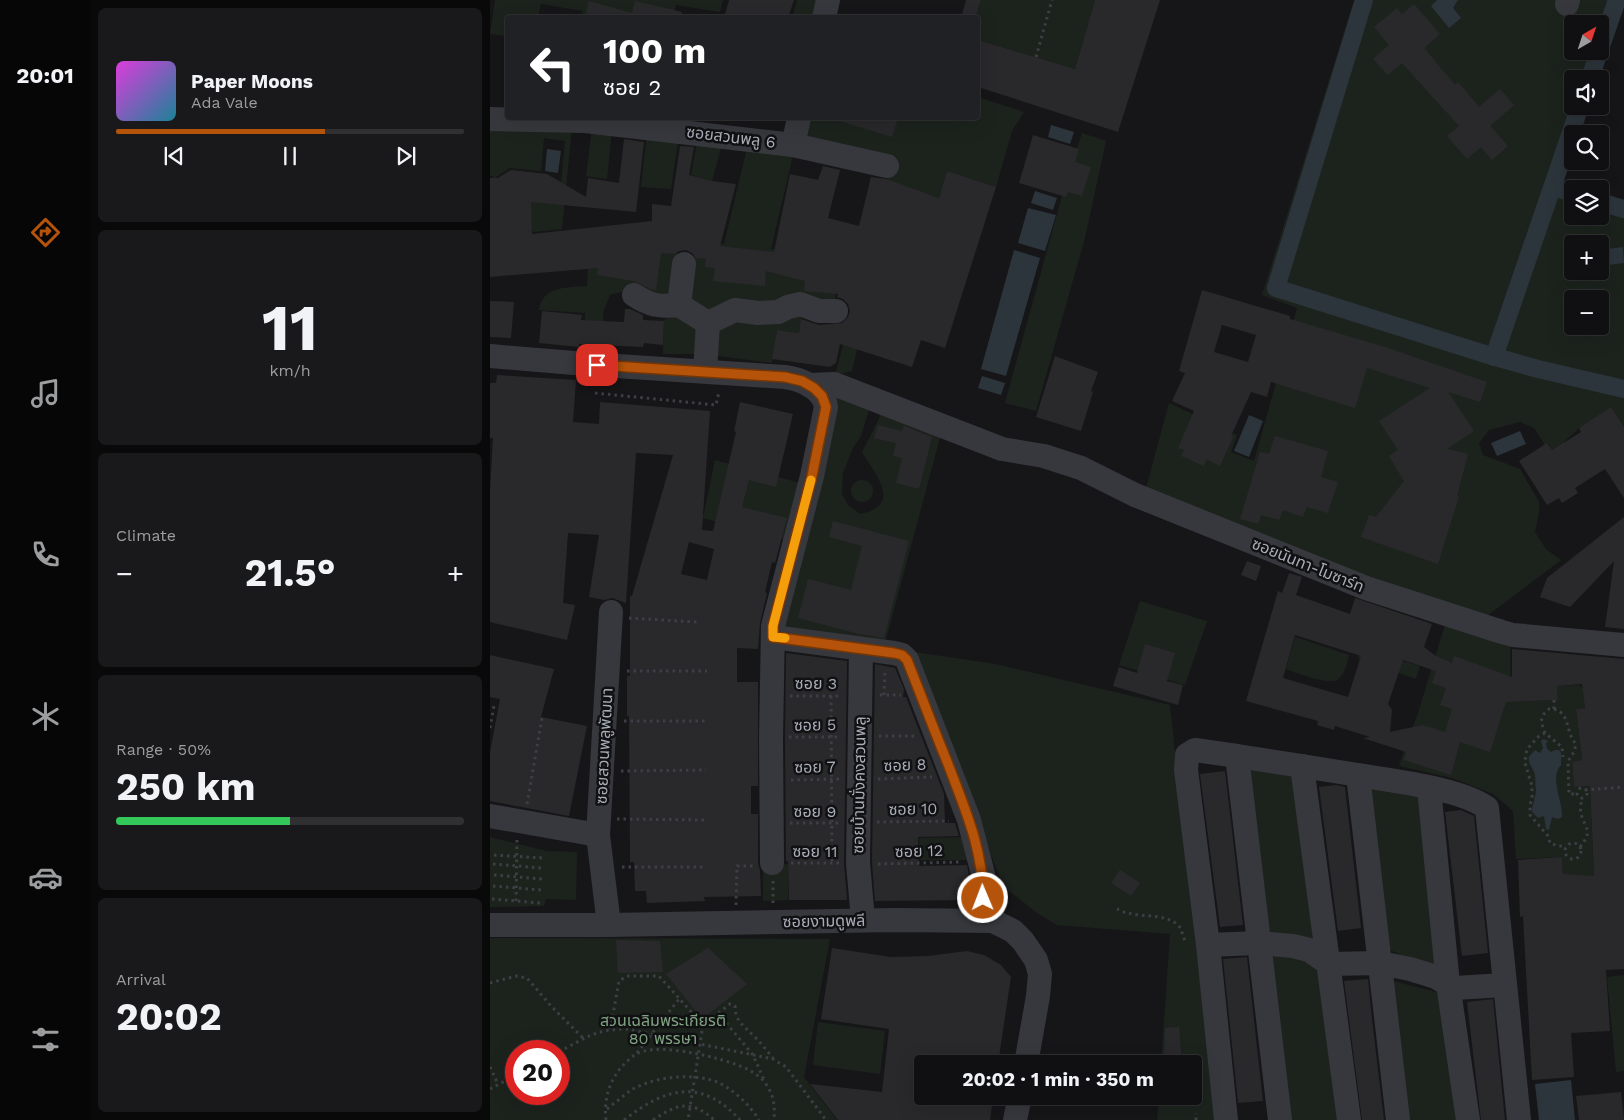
<!DOCTYPE html>
<html lang="en">
<head>
<meta charset="utf-8">
<style>
  :root { --surface:#101012; --page:#19191b; --text:#f1f3f6; --muted:#9c9d9f; --line:#303032; --accent:#b45309 }
  body { margin:0; font-family:"Work Sans","Noto Sans Thai",sans-serif; background:var(--page); color:var(--text); height:100vh; display:flex; flex-direction:column; font-size:19px; white-space:nowrap }
  * { box-sizing:border-box; margin:0 }
  p { font-size:16px; color:var(--muted) }
  .icon { flex:none; width:28px; height:28px; fill:none; stroke:currentColor; stroke-width:2; stroke-linecap:round; stroke-linejoin:round }
  .map { position:relative; flex:1; overflow:hidden }
  .panel { display:flex; flex-direction:column; gap:8px; padding:8px; background:#09090a; width:400px }
  .panel>* { flex:none }
  .top-card { position:absolute; left:15px; top:15px; width:475px; height:105px; border-radius:5px; box-shadow:0 5px 20px #0002,0 0 0 1px var(--line); background:#202124; color:#fff; overflow:hidden }
  .needle { width:32px; rotate:39deg }
  .controls { position:absolute; left:1074px; top:15px; display:grid; gap:10px }
  .controls a { display:grid; place-items:center; width:45px; height:45px; border-radius:5px; background:var(--surface); box-shadow:0 5px 20px #0002,0 0 0 1px var(--line); font-size:25px }
  .speed { position:absolute; left:15px; top:1040px; display:flex; gap:10px; font-size:25px; font-weight:700; text-align:center }
  .speed>* { display:grid; place-content:center; width:65px; height:65px; border-radius:50%; background:var(--surface); box-shadow:0 5px 20px #0002,0 0 0 1px var(--line); line-height:1 }
  .speed .limit { border:8px solid #d22; background:#fff; color:#111 }
  .pin { position:absolute; display:grid; place-items:center; width:42px; height:42px; color:#fff; margin:-21px; border-radius:10px; box-shadow:0 2px 8px #0006 }
  .me { position:absolute; width:55px; margin:-28px; rotate:359deg; stroke-linejoin:round; filter:drop-shadow(0 0 4px #0008) }
  .turn { display:flex; align-items:center; gap:18px; height:105px; padding:0 15px; font-size:22px }
  .turn .icon { width:65px; height:65px; stroke-width:2.5 }
  .turn b { display:block; font-size:35px; line-height:42px }
  .big { font-size:38px; font-weight:700; line-height:1.1 }
  .panel .card { flex:1; display:flex; flex-direction:column; justify-content:center; gap:8px; min-width:0; padding:0 18px; border-radius:8px; background:var(--page) }
  .panel .dial { align-items:center; gap:0 }
  .dial b { font-size:65px; line-height:1 }
  .song { display:flex; align-items:center; gap:15px }
  .cover { width:60px; height:60px; border-radius:8px; background:linear-gradient(135deg,hsl(300 70% 55%),hsl(190 70% 35%)) }
  .played { height:5px; border-radius:2px; background:linear-gradient(90deg,var(--accent) 60%,var(--line) 60%) }
  .keys { display:flex; justify-content:space-around; direction:ltr }
  .heat { display:flex; justify-content:space-between; align-items:center; font-size:28px; direction:ltr }
  .charge { height:8px; border-radius:4px; background:linear-gradient(90deg,#34c759 50%,var(--line) 0) }
  .trip { position:absolute; left:424px; top:1055px; width:288px; height:50px; border-radius:5px; background:var(--surface); box-shadow:0 5px 20px #0002,0 0 0 1px var(--line); font-weight:700; line-height:50px; text-align:center }
  main { display:flex; flex:1; min-height:0 }
  .tab-bar { display:flex; flex-direction:column; width:90px; justify-content:space-around; align-items:center; background:#060607; color:var(--muted) }
  .tab-bar .icon { width:35px; height:35px }
  .tab-bar .on { color:var(--accent) }
  .tab-bar b { font-size:22px; color:var(--text) }
  .map>svg:first-child { display:block }
  .green { fill:#1c231d; fill-rule:evenodd }
  .water { fill:#2c353c }
  .lines { fill:none; stroke-linecap:round; stroke-linejoin:round }
  .canal { stroke:#2c353c; stroke-width:18 }
  .building { fill:#29292c; fill-rule:evenodd }
  .path { stroke:#3d3f44; stroke-width:3; stroke-dasharray:2.5 4; stroke-linecap:butt }
  .minor { stroke:#37383d; stroke-width:24 }
  .route-casing { stroke:#753606; stroke-width:12 }
  .route { stroke:#b45309; stroke-width:9 }
  .slow { stroke:#f59e0b; stroke-width:9 }
  .labels { text-anchor:middle; dominant-baseline:central; stroke-width:5; stroke-linejoin:round; paint-order:stroke }
  .street-label { font-size:16px; fill:#a8adb8; stroke:#111113 }
  .park-label { font-size:16px; fill:#7fa381; stroke:#111113 }
</style>
</head>
<body>
<main>
<nav class="tab-bar">
<b>20:01</b>
<svg class="icon on" aria-label="directions" viewBox="0 0 24 24"><path d="M12 3l9 9-9 9-9-9zM9 14v-3h6M13 9l2 2-2 2"/></svg>
<svg class="icon" aria-label="music" viewBox="0 0 24 24"><path d="M9 18V5l10-2v13"/><circle cx="6" cy="18" r="3"/><circle cx="16" cy="16" r="3"/></svg>
<svg class="icon" aria-label="phone" viewBox="0 0 24 24"><path d="M5 4h4l2 5-3 2q2 4 5 5l2-3 5 2v4C11 20 4 13 5 4z"/></svg>
<svg class="icon" aria-label="climate" viewBox="0 0 24 24"><path d="M12 3v18M4 7l16 10M4 17L20 7"/></svg>
<svg class="icon" aria-label="car" viewBox="0 0 24 24"><path d="M5 17H2v-5l4-1 3-4h7l3 4 3 1v5h-3M9 17h6M6 11h13"/><circle cx="7" cy="17" r="2"/><circle cx="17" cy="17" r="2"/></svg>
<svg class="icon" aria-label="filters" viewBox="0 0 24 24"><path d="M4 7h16M4 17h16"/><circle cx="9" cy="7" r="2"/><circle cx="15" cy="17" r="2"/></svg>
</nav>
<section class="panel">
<div class="card">
<div class="song"><i class="cover"></i><div><b>Paper Moons</b><p>Ada Vale</p></div></div>
<div class="played"></div>
<div class="keys"><svg class="icon" aria-label="previous" viewBox="0 0 24 24"><path d="M18 5L8 12l10 7zM5 5v14"/></svg><svg class="icon" aria-label="pause" viewBox="0 0 24 24"><path d="M8 5v14M16 5v14"/></svg><svg class="icon" aria-label="next" viewBox="0 0 24 24"><path d="M6 5l10 7-10 7zM19 5v14"/></svg></div>
</div>
<div class="card dial"><b>11</b><p>km/h</p></div>
<div class="card"><p>Climate</p>
<div class="heat"><a>−</a><b class="big">21.5°</b><a>+</a></div>
</div>
<div class="card"><p>Range · 50%</p><b class="big">250 km</b><div class="charge"></div></div>
<div class="card"><p>Arrival</p><b class="big">20:02</b></div>
</section>
<div class="map">
<svg width="1134" height="1120" viewBox="0 0 1134 1120">
  <rect width="100%" height="100%" fill="#161618"/>
  <g class="green">
    <polygon points="5,0 233,0 230,12 186,5 183,18 91,17 93,11 51,4 48,17 18,18 17,36 0,34"/>
    <polygon points="307,0 329,0 325,17 302,18"/>
    <polygon points="491,0 605,0 585,69 488,40 488,18 485,18"/>
    <path d="M864,0h269l-28,79h-23v27h14l-10,28h-4v11l-12,37 22,7h-10v27h28v-22l24,7v226l-13,-19 -32,20 -17,16 -10,6 -4,-7 -3,2 -11,-17 -14,-6 -31,8 -10,13 4,12 37,14 19,33v11l-4,19 11,17 15,11 -74,56 -53,-15 -289,-109 24,-89 68,32 -6,17 23,9 43,-153 -35,-13zM1082,24h28v27h-28zM1082,244h28v27h-28zM1082,299h28v27h-28z"/>
    <polygon points="488,97 534,112 522,131 506,187 457,171 449,198 417,187 367,349 362,371 345,375 402,161 317,140 316,125 318,118 488,118"/>
    <polygon points="0,126 82,127 72,229 43,232 29,201 71,182 75,141 54,138 51,171 20,168 3,179 3,176 0,176"/>
    <polygon points="102,128 122,130 117,179 96,176"/>
    <polygon points="157,133 189,135 181,189 151,187"/>
    <polygon points="592,133 616,141 595,238 546,411 515,403 572,196"/>
    <polygon points="208,137 233,140 222,181 201,175"/>
    <polygon points="258,144 304,151 281,249 341,260 346,288 345,302 219,317 195,295 208,241 234,244"/>
    <path d="M100,230l87,9 -1,34 -6,24 -46,-6 -14,4 -7,17v39l-20,-1 2,-37 -46,-3c4,-25 28,-22 48,-24z"/>
    <polygon points="180,314 212,322 213,354 173,354 174,321"/>
    <polygon points="312,316 309,333 287,330 282,363 220,355 230,321"/>
    <path d="M345,392l35,14 -9,30 -8,12 -10,25 -1,21 6,11 12,9c43,-9 16,-39 2,-62l17,-33 2,-9 60,24 -57,213 -104,-20z"/>
    <polygon points="225,460 314,484 299,541 213,518"/>
    <circle cx="372" cy="491" r="11"/>
    <polygon points="650,601 717,621 695,685 629,665"/>
    <polygon points="956,621 1020,641 1021,702 1068,700 1067,686 1090,685 1093,689 1095,709 1086,710 1092,760 1082,762 1084,787 1100,786 1104,882 1082,882 1081,875 1073,874 1072,857 1026,859 1023,811 1003,794 962,778 909,766 929,710"/>
    <path d="M805,637l54,18c-2,8 -4,20 -12,25 -11,5 -40,-7 -51,-11z"/>
    <polygon points="870,650 900,657 930,666 926,679 868,659"/>
    <polygon points="417,651 506,664 680,705 702,910 736,1120 667,1120 669,1096 702,1096 702,1064 671,1064 680,934 567,925 547,913 514,887"/>
    <polygon points="757,768 803,768 826,935 819,940 780,935"/>
    <polygon points="878,787 929,795 946,972 900,950"/>
    <polygon points="0,837 57,851 87,852 86,900 56,899 54,906 0,907"/>
    <polygon points="479,837 485,860 430,860 429,838"/>
    <polygon points="298,864 298,900 273,901 273,865"/>
    <path d="M0,938l340,1 -26,138 33,43h-347zM26,1051h43v43h-43z"/>
    <polygon points="788,954 826,961 851,1120 797,1120 779,959"/>
    <polygon points="1134,975 1134,1071 1126,1072 1117,977"/>
    <polygon points="903,981 950,993 967,1120 919,1120"/>
    <polygon points="328,1022 395,1031 390,1074 323,1065"/>
  </g>
  <g class="water">
    <polygon points="947,0 968,0 963,8 971,18 959,28 941,6"/>
    <polygon points="561,125 584,132 580,144 558,137"/>
    <polygon points="57,149 71,151 68,173 55,171"/>
    <polygon points="545,191 567,198 563,210 541,203"/>
    <polygon points="538,208 566,215 555,251 528,243"/>
    <polygon points="1133,247 1134,263 1110,266 1110,250"/>
    <polygon points="524,250 550,258 516,376 491,369"/>
    <polygon points="492,376 515,383 511,395 488,388"/>
    <polygon points="759,415 773,421 759,457 744,451"/>
    <polygon points="1030,431 1036,444 1007,456 1001,443"/>
    <path d="M1053,739l5,2 -2,2 1,6 4,3 4,-2h4l2,3v12c-12,13 2,36 1,52l-4,2 -6,-2 -3,13 -3,-1 -2,-13 -6,2 -6,-6c0,-9 4,-14 4,-23 -1,-5 0,-13 -2,-17 -2,-6 -6,-8 -5,-15l6,-7 5,3 3,-5 -2,-7z"/>
    <polygon points="1081,1080 1085,1120 1049,1120 1045,1084"/>
  </g>
  <g class="lines">
    <g class="canal">
      <polyline points="874,0 786,288 995,354 1048,369 1134,389"/>
      <polyline points="1110,49 1127,0"/>
      <polyline points="1100,79 1109,51"/>
      <polyline points="1063,187 1082,193"/>
      <polyline points="1110,202 1134,209"/>
      <polyline points="1004,357 1090,106"/>
    </g>
  </g>
  <g class="building">
    <polygon points="239,0 304,0 298,18 234,18"/>
    <polygon points="476,0 491,0 485,18 471,18"/>
    <polygon points="605,0 670,0 628,132 488,87 488,40 585,69"/>
    <polygon points="99,1 142,13 145,1 192,12 191,18 95,18"/>
    <polygon points="924,4 950,34 934,48 965,85 968,82 989,107 1010,89 1024,105 1000,126 1018,146 1002,160 991,147 977,159 957,136 969,126 912,63 898,75 883,59 899,45 884,27 907,8 912,14"/>
    <polygon points="351,118 408,118 402,137 350,121"/>
    <polygon points="543,135 589,149 585,162 601,167 592,196 578,192 576,197 529,183"/>
    <polygon points="134,139 154,142 146,212 41,202 42,234 162,221 162,204 181,206 190,146 204,147 199,175 222,181 246,184 230,246 284,252 300,174 328,180 333,166 350,170 338,218 369,226 381,177 396,179 449,198 457,171 506,187 455,348 431,340 422,367 350,344 346,363 340,367 282,359 287,330 309,333 311,319 329,325 352,323 358,317 360,311 358,304 353,299 347,297 348,294 314,291 315,281 276,271 275,286 223,281 225,268 215,267 216,259 206,258 202,253 196,250 189,251 185,254 171,253 166,290 161,289 144,281 107,275 108,268 0,277 0,178 8,178 21,170 57,174 96,197 98,178 129,183"/>
    <path d="M712,290l88,26v3l95,28 102,35 -7,20 -32,-10 26,39 -27,18 21,5 -11,42h2l-21,68 -77,-27 8,-22 7,2 28,-36 -15,-25 9,-6 -19,-29 51,-33 -63,-20 -12,40 -84,-26 -4,15 -16,-5 -20,44 2,1 -13,29 -14,-7 -2,7 -23,-10 3,-6 -6,-2 16,-37 -22,-10 13,-28 -6,-2zM732,325l34,10 -8,27 -34,-10z"/>
    <polygon points="0,301 24,302 21,338 0,337"/>
    <polygon points="135,309 140,309 153,315 153,320 174,321 173,345 154,343 153,347 89,344 89,347 49,343 52,311 92,315 91,320 134,322"/>
    <polygon points="565,356 608,372 601,391 603,392 591,431 546,417"/>
    <path d="M7,375l79,5 -3,42 26,2 1,-22 110,9 -8,119 11,1 23,-99 -2,-1 6,-29 53,12 -17,73 -27,-7 -7,27 45,11 -12,45 -3,-1 -7,30 2,1 -7,30 -2,26 -21,-1v34h21v104h-7v28h7v49l2,7 1,26 -57,1 1,4 -58,2 -1,-12h-11l-1,-29h-4l-1,-146h-2v-40h3v-80h2l41,-141 -37,-2 -10,150 -14,-5 -7,2 -16,-3 10,-62 -31,-2 -5,70 12,2 -8,35 -77,-18v-132l3,-52h-3v-55h6zM199,542l25,7 -7,31 -26,-6z"/>
    <polygon points="1121,407 1134,427 1134,498 1115,469 1085,488 1088,493 1072,503 1069,498 1057,505 1029,461 1057,443 1062,450 1091,432 1089,428"/>
    <polygon points="388,425 412,431 414,426 442,437 429,489 406,483 412,458 403,456 406,443 384,438"/>
    <polygon points="785,436 838,451 831,477 848,482 838,513 817,507 813,517 793,510 789,520 771,515 768,524 750,519 770,452 779,454"/>
    <polygon points="1134,517 1134,629 1115,627 1124,561 1080,607 1050,597 1057,578"/>
    <polygon points="343,521 419,541 394,638 369,634 308,618 318,579 361,590 372,546 339,537"/>
    <polygon points="757,561 771,566 766,581 751,575"/>
    <path d="M799,573l13,4 -6,18 54,19 5,-16 77,26 -8,23 12,9 16,7 2,-7 58,21v-28l112,10v310l-18,1 4,61 -39,2 3,44 -42,3 -9,-164 -3,1 -2,-57 44,-3 1,17 31,2 -4,-90 -16,1 -2,-25 10,-2 -6,-51h9l-3,-25 -25,2 1,14 -52,2 -16,50 -30,-10 -9,33 -47,-15 2,-8 -43,-14 7,-1 -35,-11 -1,4 -17,-5 1,-4 -72,-20 32,-110 4,2zM805,635l66,21 -13,41 -65,-19zM913,660l33,11 -4,12 14,5 -6,17 12,4 -7,23 -23,-7 -32,7 2,-22 -4,-6z"/>
    <polygon points="655,644 685,653 677,681 693,685 688,705 623,686 629,667 647,673"/>
    <polygon points="296,653 357,661 354,863 357,900 299,900 298,861 296,861 295,738"/>
    <polygon points="0,655 64,669 51,717 97,726 79,816 0,801 0,752 10,699 0,697"/>
    <polygon points="385,664 405,668 414,689 413,697 416,697 454,794 455,823 465,823 469,836 428,837 429,866 477,865 479,876 480,900 385,901 382,862"/>
    <polygon points="735,771 753,925 730,927 710,774"/>
    <polygon points="846,785 855,787 871,928 848,931 829,787"/>
    <polygon points="971,810 984,816 998,953 972,956 955,812"/>
    <polygon points="630,870 650,883 641,896 621,883"/>
    <polygon points="126,940 170,941 173,972 128,973"/>
    <polygon points="218,948 257,984 212,1019 176,974"/>
    <polygon points="342,948 401,957 438,956 477,951 494,955 511,965 521,977 508,1064 432,1064 432,1097 502,1105 500,1120 348,1120 320,1084 392,1092 399,1029 331,1019"/>
    <polygon points="757,957 773,1101 748,1103 733,959"/>
    <polygon points="878,979 882,1019 894,1120 872,1120 854,981"/>
    <polygon points="1003,999 1015,1120 991,1120 977,1002"/>
    <polygon points="689,1027 692,1064 674,1064 675,1028"/>
    <polygon points="1131,1092 1134,1120 1089,1120 1086,1096"/>
  </g>
  <g class="lines">
    <g class="path">
      <polyline points="546,57 562,0"/>
      <polyline points="105,393 226,405 229,392"/>
      <polyline points="139,618 208,622"/>
      <polyline points="137,671 217,671"/>
      <polyline points="390,695 411,695"/>
      <polyline points="394,695 395,671"/>
      <polyline points="300,696 352,696"/>
      <polyline points="341,696 342,863"/>
      <polyline points="1064,700 1064,709 1059,709 1054,714 1051,721 1055,733 1072,747 1073,757"/>
      <path d="M1064,709c17,5 11,23 22,35l-2,8 -6,9 1,33h8"/>
      <polyline points="134,721 216,721"/>
      <polyline points="0,728 4,706"/>
      <polyline points="1055,733 1049,736 1038,748 1036,753 1035,763 1042,786 1042,797 1040,805 1040,815 1058,836 1060,843 1068,846 1076,846"/>
      <polyline points="389,736 425,736"/>
      <polyline points="299,737 350,737"/>
      <polyline points="131,771 216,770"/>
      <polyline points="388,779 442,777"/>
      <polyline points="301,780 349,779"/>
      <circle cx="1092" cy="793" r="5"/>
      <polyline points="1095,790 1134,787"/>
      <polyline points="37,804 52,718"/>
      <polyline points="127,819 216,820"/>
      <polyline points="387,822 459,821"/>
      <polyline points="300,823 351,823"/>
      <circle cx="1083" cy="851" r="8"/>
      <path d="M1090,847c13,-16 6,-17 1,-33 -1,-5 0,-11 1,-16"/>
      <polyline points="4,855 52,858"/>
      <polyline points="301,863 349,863"/>
      <polyline points="3,864 51,868"/>
      <polyline points="388,864 469,862"/>
      <polyline points="132,867 216,867"/>
      <polyline points="4,875 52,879"/>
      <polyline points="283,881 283,905"/>
      <polyline points="3,886 51,890"/>
      <polyline points="2,899 50,903"/>
      <polyline points="26,901 27,839"/>
      <polyline points="246,905 247,866 265,866"/>
      <path d="M627,909c3,1 7,4 11,4 15,4 38,1 50,12 5,5 4,13 9,18"/>
      <polyline points="0,983 26,976 37,978 61,1006 93,1038"/>
      <polyline points="228,1013 263,1055 275,1082"/>
      <path d="M213,1025l27,-21 5,2c0,15 9,20 19,30 7,7 13,15 19,22"/>
      <polyline points="119,1029 124,1009 129,981 137,976 169,976 213,1025 198,1120"/>
      <path d="M69,1052c26,-14 37,-23 68,-23l146,30 13,8 40,53"/>
      <polyline points="147,1053 189,999"/>
      <polyline points="0,1067 8,1084"/>
      <polyline points="0,1089 26,1075"/>
      <path d="M117,1109c8,-6 16,-13 24,-19 23,-13 60,-18 86,-8 16,7 33,23 42,38"/>
      <path d="M116,1120c-2,-19 2,-35 13,-50 5,-6 11,-12 17,-16 18,-10 60,-1 79,4 17,5 39,10 51,26 8,12 9,22 8,36"/>
      <path d="M134,1120c41,-32 77,-43 116,0"/>
      <path d="M163,1120c24,-16 38,-21 61,0"/>
      <polyline points="706,1120 706,1113"/>
    </g>
    <g class="minor">
      <polyline points="1077,4 1078,0"/>
      <polyline points="334,18 338,0"/>
      <polyline points="0,119 95,121 303,145 309,118"/>
      <polyline points="303,145 397,166"/>
      <path d="M144,295c17,11 25,12 45,10l5,-41"/>
      <polyline points="189,305 218,323 245,310 268,313 288,312 298,307 310,304 329,311 346,311"/>
      <path d="M0,356l96,8 199,13c16,2 39,12 41,30l-14,69 -39,150 -2,112 1,125"/>
      <polyline points="215,371 218,323"/>
      <polyline points="319,385 344,384 512,449 554,456 591,468 645,495 876,588 1012,632 1023,635 1134,645"/>
      <polyline points="283,637 404,653 412,655 417,660 479,820 493,874 494,920"/>
      <polyline points="371,649 368,863 373,920"/>
      <polyline points="747,756 812,766"/>
      <path d="M868,775c34,6 102,13 129,33l32,312"/>
      <polyline points="939,788 958,984 978,1120"/>
      <polyline points="0,816 108,835"/>
      <polyline points="0,925 119,925 405,920 503,921 523,931 533,941 546,960 550,974 548,996 536,1064"/>
      <polyline points="119,925 108,835 121,612"/>
      <polyline points="718,945 769,943 803,946 819,950 839,964 890,963 920,969 946,977 964,988 1015,985"/>
      <polyline points="525,1120 530,1096"/>
      <polyline points="736,1120 718,945 696,770 697,755 705,750 747,756 790,1120"/>
      <polyline points="859,1120 812,766 868,775 908,1120"/>
    </g>
  </g>
  <g class="lines">
    <defs>
      <path id="route" d="M107,365l188,12 17,4 12,7 8,8 4,11 -14,69 -39,150v11l121,16 8,2 5,5c14,35 27,70 41,104 17,45 35,85 35,134"/>
    </defs>
    <use href="#route" class="route-casing"/>
    <use href="#route" class="route"/>
    <polyline class="slow" points="295,638 283,637 283,626 321,480"/>
  </g>
  <g class="labels">
    <g class="street-label">
      <text transform="translate(241 137) rotate(7)">ซอยสวนพลู 6</text>
      <text transform="translate(818 565) rotate(22)">ซอยนันทา-โมซาร์ท</text>
      <text x="326" y="683">ซอย 3</text>
      <text transform="translate(325 725) rotate(-1)">ซอย 5</text>
      <text transform="translate(114 746) rotate(-87)">ซอยสวนพลูพัฒนา</text>
      <text transform="translate(415 765) rotate(-2)">ซอย 8</text>
      <text transform="translate(325 767) rotate(-1)">ซอย 7</text>
      <text transform="translate(369 785) rotate(-89)">ซอยบ้านมั่งคงสวนพลู</text>
      <text transform="translate(423 809) rotate(-1)">ซอย 10</text>
      <text x="325" y="811">ซอย 9</text>
      <text x="325" y="851">ซอย 11</text>
      <text transform="translate(429 851) rotate(-2)">ซอย 12</text>
      <text transform="translate(334 921) rotate(-1)">ซอยงามดูพลี</text>
    </g>
    <g class="park-label">
      <text x="173" y="1020">สวนเฉลิมพระเกียรติ<tspan x="173" dy="18">80 พรรษา</tspan></text>
    </g>
  </g>
</svg>
<div class="controls">
<a><svg class="needle" viewBox="-14 -14 28 28"><path d="M0-13l5 13h-10z" fill="#e53935"/><path d="M0 13l5-13h-10z" fill="#9c9d9f"/></svg></a>
<a><svg class="icon" aria-label="sound" viewBox="0 0 24 24"><path d="M4 9h4l5-4v14l-5-4H4zM17 9q2 3 0 6"/></svg></a>
<a><svg class="icon" aria-label="search" viewBox="0 0 24 24"><circle cx="10" cy="10" r="6"/><path d="M15 15l6 6"/></svg></a>
<a><svg class="icon" aria-label="layers" viewBox="0 0 24 24"><path d="M12 4l9 5-9 5-9-5zM3 14l9 5 9-5"/></svg></a>
<a>+</a>
<a>−</a>
</div>
<div class="speed"><div class="limit">20</div></div>
<div class="pin" style="left:107px;top:365px;background:#d93025"><svg class="icon" aria-label="arrive" viewBox="0 0 24 24"><path d="M6 21V4h12l-3 4 3 4H6"/></svg></div>
<svg class="me" style="left:493px;top:898px" viewBox="-20 -20 40 40"><circle r="17" fill="#b45309" stroke="#fff" stroke-width="3"/><path d="M0-11L8 9 0 5-8 9z" fill="#fff"/></svg>
<div class="trip">20:02 · 1 min · 350 m</div>
<div class="top-card">
<div class="turn"><svg class="icon" aria-label="left" viewBox="0 0 24 24"><path d="M17 20v-9H6M10 6l-5 5 5 5"/></svg><div><b>100 m</b>ซอย 2</div></div>
</div>
</div>
</main>
</body>
</html>
